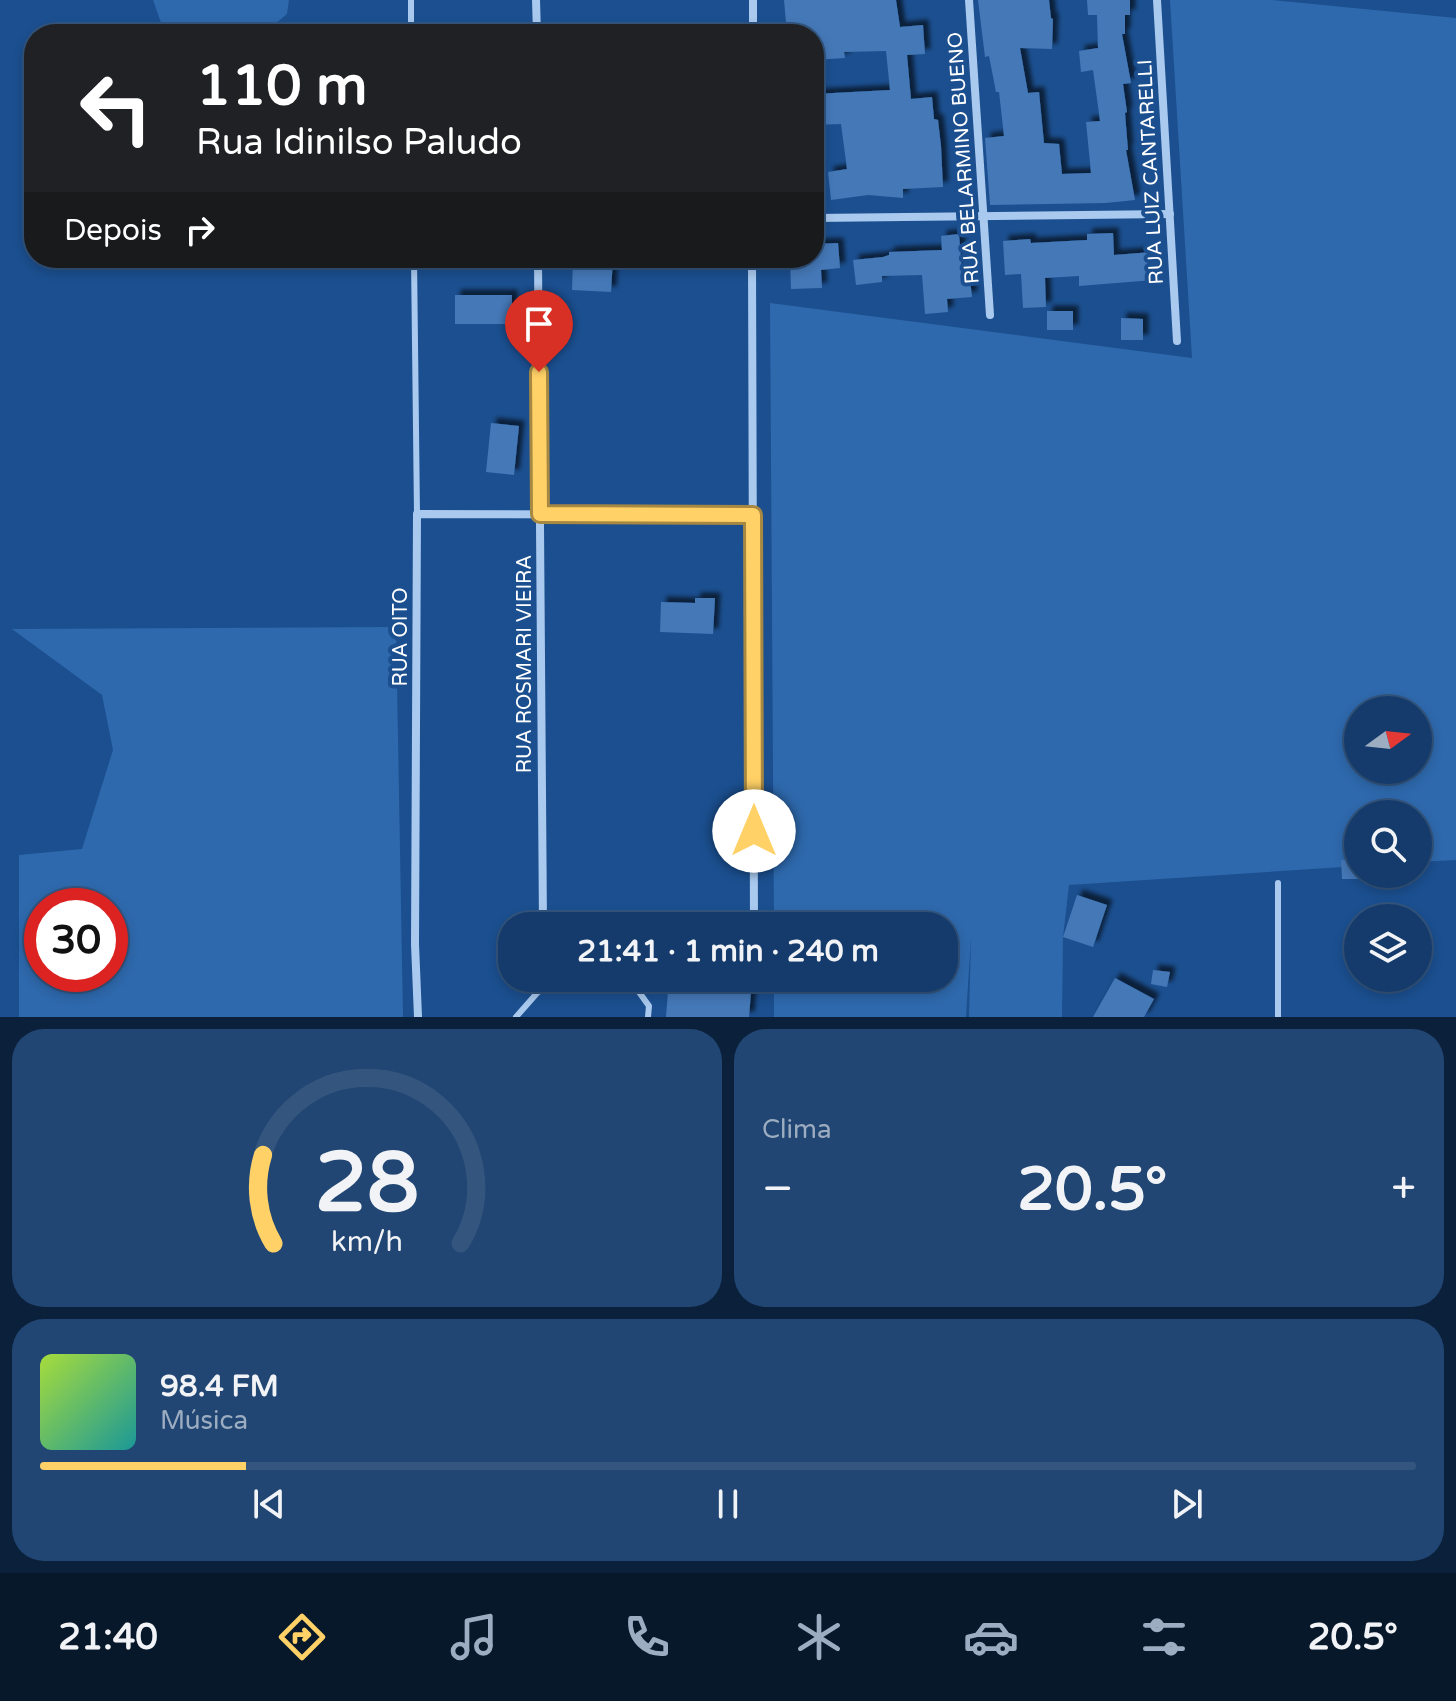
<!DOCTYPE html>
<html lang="pt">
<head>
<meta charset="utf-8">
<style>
  :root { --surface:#143b6b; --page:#214673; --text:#f1f3f6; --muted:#9dadc1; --line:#33557e; --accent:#ffd166 }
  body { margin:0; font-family:"Varela Round",sans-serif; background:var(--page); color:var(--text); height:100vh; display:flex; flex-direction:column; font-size:30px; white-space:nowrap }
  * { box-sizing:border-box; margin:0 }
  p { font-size:26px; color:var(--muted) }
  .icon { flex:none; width:44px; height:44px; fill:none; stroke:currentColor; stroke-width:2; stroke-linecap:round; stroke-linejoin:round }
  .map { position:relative; height:1017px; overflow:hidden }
  .details { display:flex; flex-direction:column; gap:12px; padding:12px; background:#0b203b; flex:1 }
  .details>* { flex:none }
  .hud { position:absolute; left:24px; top:24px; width:800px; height:244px; border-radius:32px; box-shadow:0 4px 12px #0003,0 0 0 2px var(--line); background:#202124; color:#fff; overflow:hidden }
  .needle { width:52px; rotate:75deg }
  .fabs { position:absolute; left:1344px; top:696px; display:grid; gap:16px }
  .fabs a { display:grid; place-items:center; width:88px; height:88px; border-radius:50%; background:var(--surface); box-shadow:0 4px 12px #0003,0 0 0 2px var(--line); font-size:40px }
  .speed { position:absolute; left:24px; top:888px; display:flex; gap:16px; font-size:40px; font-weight:700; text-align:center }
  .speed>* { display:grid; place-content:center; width:104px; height:104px; border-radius:50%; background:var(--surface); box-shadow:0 4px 12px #0003,0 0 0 2px var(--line); line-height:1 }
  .speed .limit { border:12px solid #d22; background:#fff; color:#111 }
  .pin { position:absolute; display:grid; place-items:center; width:68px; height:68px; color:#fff; margin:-82px -34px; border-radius:50% 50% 50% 0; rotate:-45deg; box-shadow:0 0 8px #0007 }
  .pin .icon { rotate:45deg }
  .me { position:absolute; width:88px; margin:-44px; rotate:0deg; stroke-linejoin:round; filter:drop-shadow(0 0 6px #0008) }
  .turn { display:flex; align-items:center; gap:28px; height:168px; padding:0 40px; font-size:36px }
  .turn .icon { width:104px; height:104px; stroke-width:2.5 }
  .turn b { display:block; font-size:56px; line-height:68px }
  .then { display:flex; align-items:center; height:76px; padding:0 40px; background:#0003; gap:16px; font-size:30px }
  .big { font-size:60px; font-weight:700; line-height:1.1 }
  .details .card { flex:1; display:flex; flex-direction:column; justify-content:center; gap:12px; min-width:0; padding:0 28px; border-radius:32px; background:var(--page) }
  .details .dial { align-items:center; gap:0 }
  .dial svg { height:208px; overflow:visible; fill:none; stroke:var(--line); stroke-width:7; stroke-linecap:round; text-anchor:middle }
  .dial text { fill:var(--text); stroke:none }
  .song { display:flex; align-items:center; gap:24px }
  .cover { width:96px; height:96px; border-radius:12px; background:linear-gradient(135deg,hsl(80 70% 55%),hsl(180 70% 35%)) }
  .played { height:8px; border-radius:4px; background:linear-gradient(90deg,var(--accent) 15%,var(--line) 15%) }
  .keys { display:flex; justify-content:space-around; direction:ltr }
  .heat { display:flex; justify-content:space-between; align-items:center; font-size:44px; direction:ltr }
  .details .tiles { flex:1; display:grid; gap:12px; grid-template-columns:1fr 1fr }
  .card:last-child { grid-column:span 2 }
  .trip { position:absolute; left:498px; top:912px; width:460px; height:80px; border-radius:32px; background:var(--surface); box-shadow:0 4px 12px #0003,0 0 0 2px var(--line); font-weight:700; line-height:80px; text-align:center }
  .menu { display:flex; height:128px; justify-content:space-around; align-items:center; background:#08182b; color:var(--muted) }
  .menu .icon { width:56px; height:56px }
  .menu .selected { color:var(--accent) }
  .menu b { font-size:36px; color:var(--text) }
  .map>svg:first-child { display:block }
  .green { fill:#2e69ad; fill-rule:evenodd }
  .building { fill:#4478b7; filter:url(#shadow) }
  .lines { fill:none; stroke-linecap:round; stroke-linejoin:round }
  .service { stroke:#a9c9ee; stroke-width:6 }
  .minor { stroke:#a9c9ee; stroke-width:8 }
  .route-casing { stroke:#a68842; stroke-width:20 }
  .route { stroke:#ffd166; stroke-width:14 }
  .labels { text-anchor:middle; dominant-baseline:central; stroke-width:8; stroke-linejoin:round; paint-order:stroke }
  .street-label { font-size:20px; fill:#fff; stroke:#1b4f8f }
</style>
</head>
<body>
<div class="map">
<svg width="1456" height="1017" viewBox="0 0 1456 1017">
  <defs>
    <filter id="shadow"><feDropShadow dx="5.5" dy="-5.5" stdDeviation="2" flood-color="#0009"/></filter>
  </defs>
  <rect width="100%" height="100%" fill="#1b4f8f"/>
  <g class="green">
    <polygon points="153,0 289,0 287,14 263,34 165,34"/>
    <path d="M1170,0h102l184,18v842l-38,2v-48h-60v52l-289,19 -6,52 -1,80h-93l2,-80 -5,80h-192v-39h170v-52h-170l-4,-623 422,55zM1358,710h60v60h-60z"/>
    <path d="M396,627l7,390h-384v-162l63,-6 31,-99 -11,-55 -90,-66zM42,906h68v68h-68z"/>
  </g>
  <g class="building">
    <polygon points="784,0 896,0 900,27 923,25 925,54 907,55 911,99 932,97 934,119 938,120 941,146 943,187 903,189 903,198 868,195 831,200 828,172 847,169 841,124 814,125 814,94 890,90 886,51 844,52 845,58 814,60 814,34 787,34"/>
    <polygon points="978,0 1049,0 1051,18 1053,19 1052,49 1020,48 1028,93 1039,92 1044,143 1059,144 1062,174 1091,173 1086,122 1100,121 1093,70 1081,72 1079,51 1098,48 1097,15 1088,15 1087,0 1130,0 1130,15 1125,15 1125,34 1122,34 1131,83 1123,84 1127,112 1125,113 1128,150 1126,150 1135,200 1106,203 990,205 985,138 1004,136 999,92 996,92 989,56 985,57"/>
    <polygon points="1113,233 1114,255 1152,252 1154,280 1079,286 1079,276 1045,278 1046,307 1023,308 1021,274 1005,275 1003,241 1030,239 1031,243 1087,240 1087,234"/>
    <polygon points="959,234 963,280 970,279 972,297 947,299 948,312 925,314 922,275 882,276 882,282 856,285 853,260 883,257 889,255 889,252 942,250 941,236"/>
    <polygon points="838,243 840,268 821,270 822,288 791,289 790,258 814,258 814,244"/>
    <polygon points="573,258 613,258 611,292 572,290"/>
    <rect x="455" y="295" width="57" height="29"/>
    <rect x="1047" y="311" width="26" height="19"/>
    <polygon points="1121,318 1143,319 1143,340 1121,340"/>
    <polygon points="491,423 519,426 514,475 486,472"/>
    <polygon points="695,598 715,598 713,634 660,632 661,602 695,603"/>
    <polygon points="1358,859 1358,879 1342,879 1341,860"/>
    <polygon points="1077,895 1107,905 1093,947 1063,937"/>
    <polygon points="1153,970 1170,972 1167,987 1151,984"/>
    <polygon points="669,978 752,980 749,1017 666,1017"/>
    <polygon points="1115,978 1154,999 1144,1017 1093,1017"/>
  </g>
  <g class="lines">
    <g class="service">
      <polyline points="411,0 411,34"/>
      <polyline points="414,258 417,514"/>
      <polyline points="1278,883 1278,1017"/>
      <polyline points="629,978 649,1006 648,1017"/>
      <polyline points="516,1017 538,992 572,980 590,978"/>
    </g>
    <g class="minor">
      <polyline points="536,0 537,34"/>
      <polyline points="969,0 990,315"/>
      <polyline points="1157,0 1177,341"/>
      <polyline points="753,34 753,0"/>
      <polyline points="814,218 1170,214"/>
      <polyline points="538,258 543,926"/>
      <polyline points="752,258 754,926"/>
      <polyline points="418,1017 415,944 417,514 753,515"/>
    </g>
  </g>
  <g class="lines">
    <defs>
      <polyline id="route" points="539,372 540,514 753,515 754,831"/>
    </defs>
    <use href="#route" class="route-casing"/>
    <use href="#route" class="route"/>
  </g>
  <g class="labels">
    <g class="street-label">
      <text transform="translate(964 158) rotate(-94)">RUA BELARMINO BUENO</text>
      <text transform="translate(1151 172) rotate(-93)">RUA LUIZ CANTARELLI</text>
      <text transform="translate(401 637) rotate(-90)">RUA OITO</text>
      <text transform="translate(525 664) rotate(-90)">RUA ROSMARI VIEIRA</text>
    </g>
  </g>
</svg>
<div class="fabs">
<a><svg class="needle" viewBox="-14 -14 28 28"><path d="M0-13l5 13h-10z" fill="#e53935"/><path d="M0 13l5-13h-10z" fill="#9dadc1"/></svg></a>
<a><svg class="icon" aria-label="search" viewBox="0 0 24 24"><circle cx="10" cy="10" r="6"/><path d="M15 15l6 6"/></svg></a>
<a><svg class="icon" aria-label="layers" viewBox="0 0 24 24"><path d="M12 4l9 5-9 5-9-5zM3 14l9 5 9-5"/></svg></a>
</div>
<div class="speed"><div class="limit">30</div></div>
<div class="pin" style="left:539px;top:372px;background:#d93025"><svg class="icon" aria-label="arrive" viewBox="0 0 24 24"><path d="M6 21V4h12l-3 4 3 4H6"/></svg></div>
<svg class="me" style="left:754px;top:831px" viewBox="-20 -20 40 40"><circle r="19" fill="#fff"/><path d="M0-13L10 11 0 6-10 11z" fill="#ffd166"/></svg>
<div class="trip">21:41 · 1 min · 240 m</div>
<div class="hud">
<div class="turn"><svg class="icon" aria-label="left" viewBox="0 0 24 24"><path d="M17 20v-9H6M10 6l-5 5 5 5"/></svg><div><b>110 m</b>Rua Idinilso Paludo</div></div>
<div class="then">Depois<svg class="icon" aria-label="right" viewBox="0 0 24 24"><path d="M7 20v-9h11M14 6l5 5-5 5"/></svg></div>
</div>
</div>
<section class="details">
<div class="tiles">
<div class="card dial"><svg viewBox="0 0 100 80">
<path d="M14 69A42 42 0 1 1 86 69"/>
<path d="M14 69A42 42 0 0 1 10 35" stroke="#ffd166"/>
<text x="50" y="56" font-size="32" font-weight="700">28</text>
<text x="50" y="72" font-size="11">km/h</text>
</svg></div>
<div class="card"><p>Clima</p>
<div class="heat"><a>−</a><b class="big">20.5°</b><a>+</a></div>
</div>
<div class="card">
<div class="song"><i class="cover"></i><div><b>98.4 FM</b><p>Música</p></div></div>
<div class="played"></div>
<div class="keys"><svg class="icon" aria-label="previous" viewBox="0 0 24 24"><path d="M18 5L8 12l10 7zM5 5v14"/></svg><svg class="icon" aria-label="pause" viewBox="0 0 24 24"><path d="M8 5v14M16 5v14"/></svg><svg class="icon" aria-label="next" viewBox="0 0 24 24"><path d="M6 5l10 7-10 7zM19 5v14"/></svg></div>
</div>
</div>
</section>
<nav class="menu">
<b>21:40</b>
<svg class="icon selected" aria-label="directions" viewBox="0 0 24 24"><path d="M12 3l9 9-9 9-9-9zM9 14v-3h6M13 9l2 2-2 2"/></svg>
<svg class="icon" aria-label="music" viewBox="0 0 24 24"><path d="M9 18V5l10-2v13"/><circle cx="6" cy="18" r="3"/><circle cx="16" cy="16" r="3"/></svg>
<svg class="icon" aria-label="phone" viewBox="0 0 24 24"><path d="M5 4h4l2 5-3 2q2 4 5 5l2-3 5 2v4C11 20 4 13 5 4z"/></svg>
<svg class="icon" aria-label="climate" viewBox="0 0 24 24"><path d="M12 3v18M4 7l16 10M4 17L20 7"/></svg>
<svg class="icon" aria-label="car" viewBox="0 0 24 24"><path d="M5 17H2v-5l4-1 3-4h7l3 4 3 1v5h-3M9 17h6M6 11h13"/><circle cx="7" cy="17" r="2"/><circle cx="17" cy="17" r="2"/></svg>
<svg class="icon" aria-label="filters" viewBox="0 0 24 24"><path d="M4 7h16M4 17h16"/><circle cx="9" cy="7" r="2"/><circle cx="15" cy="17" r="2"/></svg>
<b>20.5°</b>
</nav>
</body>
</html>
